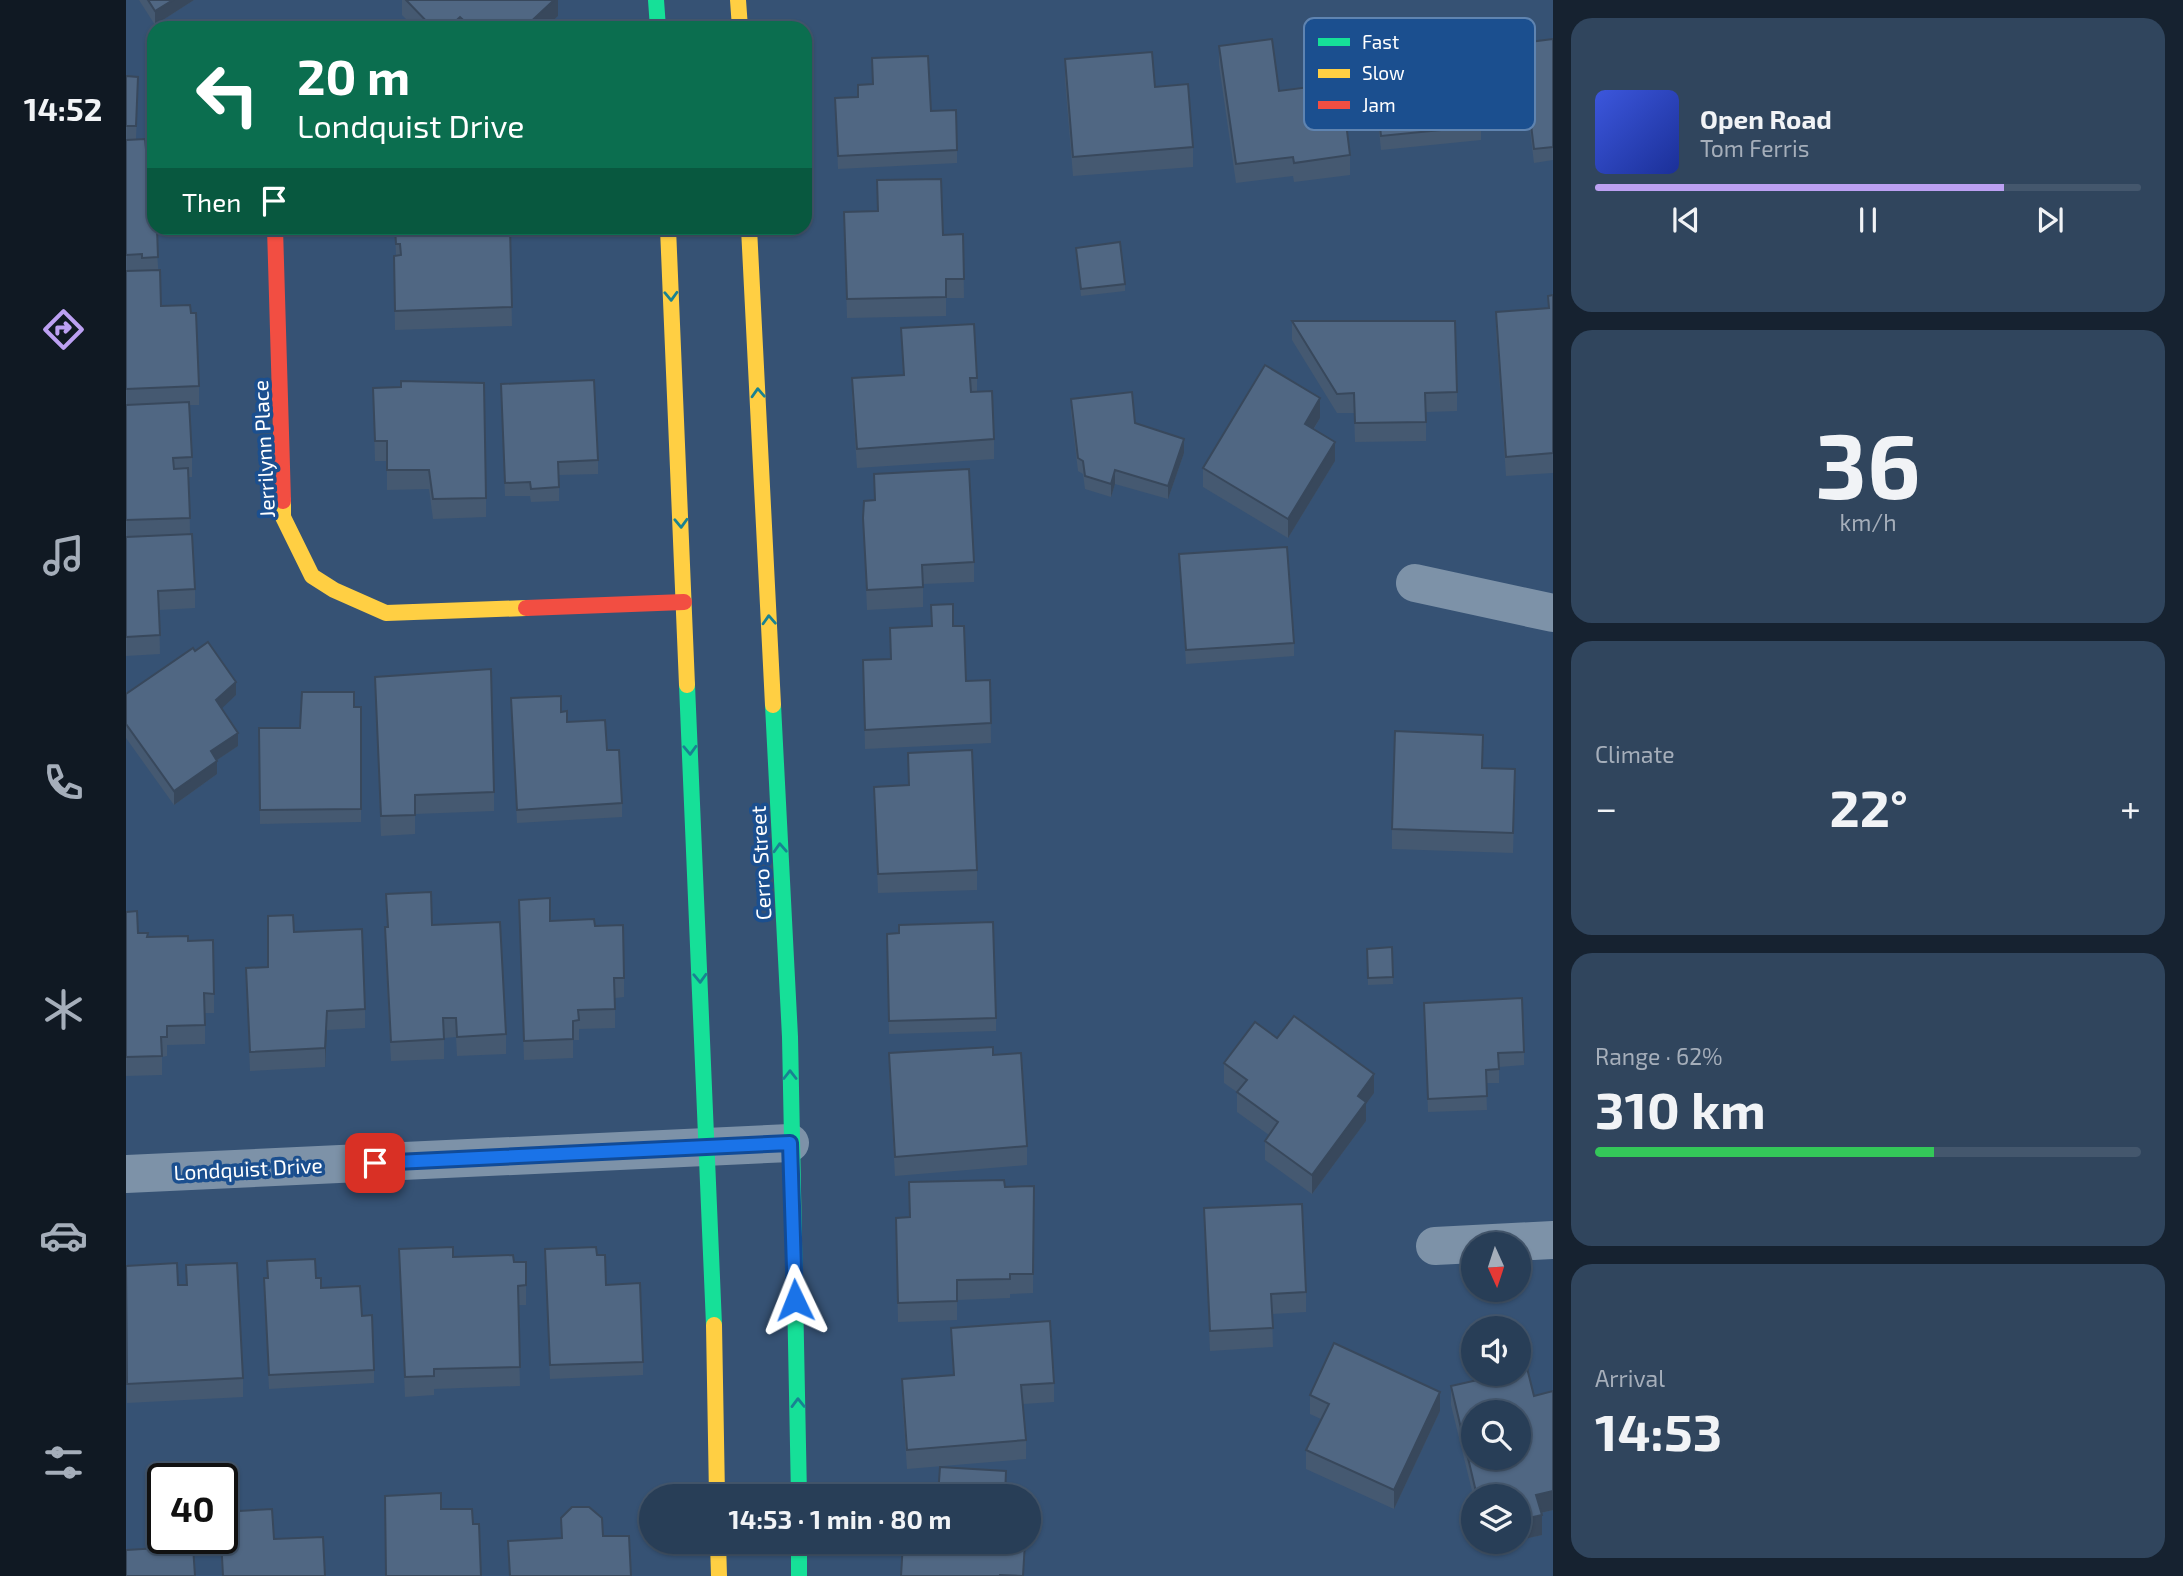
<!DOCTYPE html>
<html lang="en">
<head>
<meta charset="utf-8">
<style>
  :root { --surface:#283e57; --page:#30455d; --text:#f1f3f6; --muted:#a5aeba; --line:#44576d; --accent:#bca0f2 }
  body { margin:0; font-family:"Exo 2",sans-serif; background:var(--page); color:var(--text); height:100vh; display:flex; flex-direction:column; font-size:26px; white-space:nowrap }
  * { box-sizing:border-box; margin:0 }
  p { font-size:23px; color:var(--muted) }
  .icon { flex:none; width:38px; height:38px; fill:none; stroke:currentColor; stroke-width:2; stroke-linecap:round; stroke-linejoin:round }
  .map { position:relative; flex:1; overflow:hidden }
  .sheet { display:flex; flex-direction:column; gap:18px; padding:18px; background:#162230; width:630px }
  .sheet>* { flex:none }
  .top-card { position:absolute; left:21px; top:21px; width:665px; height:214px; border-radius:21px; box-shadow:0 2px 5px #0004,0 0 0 2px var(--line); background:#0b6e4f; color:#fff; overflow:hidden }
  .needle { width:46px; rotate:177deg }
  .tools { position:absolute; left:1335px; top:1232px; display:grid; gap:14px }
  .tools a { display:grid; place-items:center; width:70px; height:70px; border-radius:50%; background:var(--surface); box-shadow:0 2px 5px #0004,0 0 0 2px var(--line); font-size:35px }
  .speed { position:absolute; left:21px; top:1463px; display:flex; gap:14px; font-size:35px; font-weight:700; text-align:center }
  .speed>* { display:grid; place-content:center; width:91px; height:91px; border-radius:50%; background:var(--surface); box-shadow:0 2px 5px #0004,0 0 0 2px var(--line); line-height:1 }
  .speed .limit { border:4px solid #111; border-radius:10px; background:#fff; color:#111 }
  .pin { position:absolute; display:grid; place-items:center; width:60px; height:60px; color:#fff; margin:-30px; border-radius:14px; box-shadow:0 4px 10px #0006 }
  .me { position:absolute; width:77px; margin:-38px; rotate:358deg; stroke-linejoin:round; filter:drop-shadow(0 0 5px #0008) }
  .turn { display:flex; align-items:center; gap:24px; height:147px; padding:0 35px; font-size:32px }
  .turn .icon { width:91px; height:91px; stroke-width:2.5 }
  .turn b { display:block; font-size:49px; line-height:60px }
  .then { display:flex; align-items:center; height:66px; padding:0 35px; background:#0003; gap:14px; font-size:26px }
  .big { font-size:52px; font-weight:700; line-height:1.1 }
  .sheet .widget { flex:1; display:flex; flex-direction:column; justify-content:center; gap:10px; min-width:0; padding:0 24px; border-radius:21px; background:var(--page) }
  .sheet .dial { align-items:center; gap:0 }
  .dial b { font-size:91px; line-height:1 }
  .song { display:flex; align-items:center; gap:21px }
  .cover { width:84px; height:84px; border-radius:10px; background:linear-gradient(135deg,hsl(230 70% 55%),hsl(230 70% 35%)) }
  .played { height:7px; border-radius:4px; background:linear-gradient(90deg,var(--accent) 75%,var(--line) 75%) }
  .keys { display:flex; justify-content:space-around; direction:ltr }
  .heat { display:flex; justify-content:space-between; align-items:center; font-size:38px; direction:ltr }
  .charge { height:10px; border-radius:5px; background:linear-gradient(90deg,#34c759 62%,var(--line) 0) }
  .trip { position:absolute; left:513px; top:1484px; width:402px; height:70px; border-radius:35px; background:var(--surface); box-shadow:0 2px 5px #0004,0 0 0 2px var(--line); font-weight:700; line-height:70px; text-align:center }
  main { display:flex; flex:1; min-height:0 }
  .tabs { display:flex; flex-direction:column; width:126px; justify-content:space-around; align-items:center; background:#101923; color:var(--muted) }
  .tabs .icon { width:49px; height:49px }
  .tabs .selected { color:var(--accent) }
  .tabs b { font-size:32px; color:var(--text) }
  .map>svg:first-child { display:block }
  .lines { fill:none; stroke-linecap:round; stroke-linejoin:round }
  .street { stroke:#7d92a8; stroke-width:38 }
  .fast { stroke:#16e098; stroke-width:16 }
  .slow { stroke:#ffcf43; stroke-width:16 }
  .jam { stroke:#f24e42; stroke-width:16 }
  .wall { fill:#455971 }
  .shaded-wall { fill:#38485c }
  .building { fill:#506783; stroke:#38485c; stroke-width:2; fill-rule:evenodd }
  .oneway { stroke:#198292 }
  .route-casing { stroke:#114b97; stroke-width:18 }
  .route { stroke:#1a73e8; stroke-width:12 }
  .labels { text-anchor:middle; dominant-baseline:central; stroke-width:7; stroke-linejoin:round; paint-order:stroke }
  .street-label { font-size:21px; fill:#fff; stroke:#1b4f8f }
  .key { fill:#1b4f8f; stroke:#5f84b1; stroke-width:2 }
  .key-label { font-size:19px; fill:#fff }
</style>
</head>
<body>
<main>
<nav class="tabs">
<b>14:52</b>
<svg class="icon selected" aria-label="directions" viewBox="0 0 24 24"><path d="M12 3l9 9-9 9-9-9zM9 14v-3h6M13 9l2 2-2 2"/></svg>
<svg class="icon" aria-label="music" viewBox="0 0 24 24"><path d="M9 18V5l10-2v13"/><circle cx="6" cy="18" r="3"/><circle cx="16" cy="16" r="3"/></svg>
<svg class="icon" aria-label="phone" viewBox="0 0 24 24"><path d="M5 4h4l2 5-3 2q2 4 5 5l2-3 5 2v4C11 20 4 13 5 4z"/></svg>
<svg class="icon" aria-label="climate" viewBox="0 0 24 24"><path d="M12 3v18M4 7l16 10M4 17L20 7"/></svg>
<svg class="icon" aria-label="car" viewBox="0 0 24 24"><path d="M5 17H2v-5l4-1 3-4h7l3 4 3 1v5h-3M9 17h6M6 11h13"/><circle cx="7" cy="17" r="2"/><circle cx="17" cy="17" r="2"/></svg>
<svg class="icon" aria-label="filters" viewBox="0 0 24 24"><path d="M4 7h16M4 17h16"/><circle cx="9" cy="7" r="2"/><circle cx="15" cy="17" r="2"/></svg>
</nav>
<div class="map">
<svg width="1427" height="1576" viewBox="0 0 1427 1576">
  <rect width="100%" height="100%" fill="#365274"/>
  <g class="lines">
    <g class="street">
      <polyline points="1289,583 1427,613"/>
      <polyline points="0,1174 664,1143"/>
      <polyline points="1309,1246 1427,1240"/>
    </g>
    <g class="fast">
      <polyline points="530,0 532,28"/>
      <polyline points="561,685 588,1325"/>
      <polyline points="647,705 664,1037 673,1496"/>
      <polyline points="673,1542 673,1576"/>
    </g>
    <g class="slow">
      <polyline points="612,0 614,28"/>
      <polyline points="542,228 561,685"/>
      <polyline points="623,228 647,705"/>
      <polyline points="157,501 157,517 186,576 208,590 260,613 400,608"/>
      <polyline points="588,1325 591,1496"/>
      <polyline points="592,1542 593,1576"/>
    </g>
    <g class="jam">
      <polyline points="149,228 157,501"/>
      <polyline points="400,608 558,602"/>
    </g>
  </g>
  <g class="wall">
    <polygon points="13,0 68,0 29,25"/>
    <polygon points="276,0 432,0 432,16 419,28 289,28 276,15"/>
    <polygon points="1245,36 1318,58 1355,126 1355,140 1255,150 1245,49"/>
    <polygon points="1427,39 1427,160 1408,163 1395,56 1395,43"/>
    <polygon points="1093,46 1153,91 1224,155 1224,175 1168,182 1167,176 1110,183 1093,65"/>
    <polygon points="746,58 805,111 831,150 831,163 712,169 709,98 732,97 732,85 746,84"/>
    <polygon points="939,59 1029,87 1067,147 1067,167 947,176 939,79"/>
    <polygon points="0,76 12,90 10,139 20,149 27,182 27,199 35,306 73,386 73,405 63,405 66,457 66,477 63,477 64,534 69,589 69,608 33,610 34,654 0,656 0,140 8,139 0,139"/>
    <polygon points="751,180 817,235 837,234 838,298 820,298 820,316 721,318 718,212 751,211"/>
    <polygon points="269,228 384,228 386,326 269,330 268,275 268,256 270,256"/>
    <polygon points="950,248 999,284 999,291 955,296"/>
    <polygon points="1427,295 1427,473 1380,476 1370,331 1370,312 1422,308 1422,296"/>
    <polygon points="1166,321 1331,392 1331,411 1300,412 1300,441 1229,442 1228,413 1211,413 1166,340"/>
    <polygon points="775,328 851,378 851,392 868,439 868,459 731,468 726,397 726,378 777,375"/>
    <polygon points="247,388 360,498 360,517 307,519 303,489 261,490 261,461 249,461"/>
    <polygon points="375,398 472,460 472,474 433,475 433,501 405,502 404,496 379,496"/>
    <polygon points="945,399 1009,423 1058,453 1042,499 989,484 985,497 959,489 957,474 952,471 945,412"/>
    <polygon points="1194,418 1188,429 1209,461 1162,538 1077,487 1077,468"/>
    <polygon points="748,474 848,562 848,582 797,584 797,607 741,610 737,518 748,500"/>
    <polygon points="1053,554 1168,643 1168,656 1060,664"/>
    <polygon points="827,626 840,681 864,680 865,743 739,749 737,660 764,659 764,628"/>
    <polygon points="249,677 368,792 368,811 289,814 289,834 255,836"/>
    <polygon points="0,694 110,695 95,708 112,746 91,760 91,774 48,805 0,738"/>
    <polygon points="385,698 435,712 496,803 496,817 391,823"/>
    <polygon points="228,707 235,707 235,822 134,824 133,728 174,728"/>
    <polygon points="782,753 851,870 851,890 752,893 748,787 783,785"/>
    <polygon points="1357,768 1389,788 1387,853 1266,849 1266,829"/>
    <polygon points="260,894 306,925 380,1034 380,1054 331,1056 330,1037 318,1038 318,1059 265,1061 259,946 259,927 261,927"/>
    <polygon points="393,900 424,921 469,926 498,978 498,997 489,998 489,1028 453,1029 453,1040 447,1040 447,1058 398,1060"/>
    <polygon points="0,912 12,933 22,937 62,941 88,994 88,1013 79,1013 79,1044 41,1045 41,1056 36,1057 36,1075 0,1076"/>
    <polygon points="168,932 239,1009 239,1028 201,1030 199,1067 124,1071 120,968 142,967"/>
    <polygon points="761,934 870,1018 870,1031 763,1034"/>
    <polygon points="1266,947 1267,984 1242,985 1241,949"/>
    <polygon points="1298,1003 1398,1052 1398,1065 1373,1067 1373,1083 1360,1083 1361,1110 1302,1112"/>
    <polygon points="1151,1038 1248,1093 1240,1104 1240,1121 1186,1194 1139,1160 1139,1141 1143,1135 1111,1112 1111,1092 1098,1083 1098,1063"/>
    <polygon points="763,1053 867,1055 901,1146 901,1165 769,1176 763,1072"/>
    <polygon points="783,1182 879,1187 908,1186 907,1293 884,1294 884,1298 831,1300 831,1320 772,1322 770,1218 783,1217"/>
    <polygon points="1078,1208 1180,1292 1180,1312 1146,1314 1147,1347 1084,1351"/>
    <polygon points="273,1249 327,1257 400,1262 400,1305 392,1305 394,1386 308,1389 308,1395 279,1397"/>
    <polygon points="419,1249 471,1255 480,1285 517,1362 517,1375 424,1379"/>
    <polygon points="141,1261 190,1278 195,1288 236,1316 248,1370 248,1383 143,1389 138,1292 138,1278 141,1278"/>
    <polygon points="60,1265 117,1378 117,1397 1,1403 0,1266 52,1285 60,1285"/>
    <polygon points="825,1328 928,1383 928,1402 897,1404 900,1440 900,1459 781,1469 776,1398 776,1379 827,1375"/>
    <polygon points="1325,1386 1408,1396 1427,1391 1427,1510 1415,1513 1416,1535 1394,1540 1393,1496 1348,1496 1348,1499 1325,1405"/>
    <polygon points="1184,1395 1314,1411 1268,1509 1180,1469 1180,1450 1195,1419 1184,1414"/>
    <polygon points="94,1538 148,1539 199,1576 96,1576"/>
  </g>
  <g class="shaded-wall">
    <polygon points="47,0 68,0 29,25 29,11"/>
    <polygon points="428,0 432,0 432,16 419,28 398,28"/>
    <polygon points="334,17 334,28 322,28"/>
    <polygon points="1194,398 1194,418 1179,443 1179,424"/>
    <polygon points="1058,439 1058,453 1042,499 1042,486"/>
    <polygon points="1209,442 1209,461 1162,538 1162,519"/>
    <polygon points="989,470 989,484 985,497 985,484"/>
    <polygon points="110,682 110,695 90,714 90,700"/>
    <polygon points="112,733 112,746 85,764 85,751"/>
    <polygon points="91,761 91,774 48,805 48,791"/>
    <polygon points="201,1011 201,1030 199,1067 199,1048"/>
    <polygon points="1248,1074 1248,1093 1240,1104 1240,1121 1186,1194 1186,1175 1232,1096"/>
    <polygon points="1314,1392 1314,1411 1268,1509 1268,1490"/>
    <polygon points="1427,1491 1427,1510 1410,1514 1410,1495"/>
    <polygon points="1416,1515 1416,1535 1394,1540 1394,1520"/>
  </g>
  <g class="building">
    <polygon points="22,0 47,0 29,11"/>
    <polygon points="280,0 428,0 398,28 384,28 383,27 382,28 346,28 334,17 322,28 307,28"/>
    <polygon points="1315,29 1318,58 1348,55 1355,126 1255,136 1245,36"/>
    <polygon points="1146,39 1153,91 1215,83 1224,155 1168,163 1167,157 1110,164 1093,46"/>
    <polygon points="1427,39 1427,147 1408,149 1395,43"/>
    <polygon points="1026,52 1029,87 1062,84 1067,147 947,157 939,59"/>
    <polygon points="802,56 805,111 830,110 831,150 712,156 709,98 732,97 732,85 747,84 746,58"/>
    <polygon points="0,76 12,77 10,126 0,126"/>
    <polygon points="19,139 20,149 25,148 27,182 22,182 22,200 28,199 28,228 31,228 32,257 16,258 16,254 0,255 0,140"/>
    <polygon points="815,179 817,235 837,234 838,279 820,279 820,297 721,299 718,212 752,211 751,180"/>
    <polygon points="269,228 384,228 386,307 269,311 268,256 275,255 274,244 270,244"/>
    <polygon points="994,242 999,284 955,289 950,248"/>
    <polygon points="34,270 35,306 64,305 65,313 70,313 73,386 0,389 0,271"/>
    <polygon points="1427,295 1427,453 1380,457 1370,312 1423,308 1422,296"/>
    <polygon points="1166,321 1329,321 1331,392 1299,393 1300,422 1229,423 1228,393 1211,394"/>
    <polygon points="848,324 851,378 844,378 845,392 866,391 868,439 731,449 726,378 778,375 775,328"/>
    <polygon points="1139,365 1194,398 1179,424 1209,442 1162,519 1077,468"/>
    <polygon points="468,380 472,460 432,462 433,487 405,489 404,482 379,483 375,384"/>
    <polygon points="275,381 358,383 360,498 307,499 303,470 261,470 261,441 249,441 247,388 275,387"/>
    <polygon points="1006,392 1009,423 1058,439 1042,486 989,470 985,484 959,476 957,461 952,458 945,399"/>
    <polygon points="63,402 66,457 47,458 48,469 62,468 64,518 0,520 0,405"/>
    <polygon points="843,469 848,562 796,565 797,587 741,590 737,518 738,501 749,500 748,474"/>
    <polygon points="66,534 69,589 32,591 34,635 0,637 0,537"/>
    <polygon points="1161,547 1168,643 1060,650 1053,554"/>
    <polygon points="827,604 827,626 838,626 840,681 864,680 865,723 739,730 737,660 765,659 764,628 806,626 805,605"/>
    <polygon points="82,642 110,682 90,700 112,733 85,751 91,761 48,791 0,724 0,694 67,648 69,651"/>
    <polygon points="365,669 368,792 289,795 289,815 255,816 249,677"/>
    <polygon points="176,692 228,692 228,707 235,707 235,809 134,810 133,728 174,728"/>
    <polygon points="435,696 435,712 441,711 441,722 479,720 481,750 493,750 496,803 391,810 385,698"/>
    <polygon points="1269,731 1357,735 1356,768 1389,769 1387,833 1266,829"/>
    <polygon points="846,750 851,870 752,874 748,787 783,785 782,753"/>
    <polygon points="305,892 306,925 374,922 380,1034 331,1037 330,1018 317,1018 318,1039 265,1042 259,927 262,927 260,894"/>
    <polygon points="424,898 424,921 468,919 469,926 497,925 498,978 488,978 489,1009 452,1010 453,1020 447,1021 447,1039 398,1041 393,900"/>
    <polygon points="11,911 12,933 22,933 21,937 62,936 62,941 87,940 88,994 78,993 79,1025 41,1026 41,1037 35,1037 36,1056 0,1057 0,912"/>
    <polygon points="167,915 168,932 236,929 239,1009 201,1011 199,1048 124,1052 120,968 142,967 142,916"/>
    <polygon points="867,922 870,1018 763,1021 761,934 773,933 773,925"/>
    <polygon points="1266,947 1267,977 1242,978 1241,949"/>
    <polygon points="1396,998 1398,1052 1372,1053 1373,1069 1360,1070 1361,1096 1302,1099 1298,1003"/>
    <polygon points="1168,1016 1248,1074 1232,1096 1240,1102 1186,1175 1139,1141 1152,1122 1111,1092 1121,1080 1098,1063 1129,1022 1151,1038"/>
    <polygon points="867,1047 867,1055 895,1053 901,1146 769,1157 763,1053"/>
    <polygon points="878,1180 879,1187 908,1186 907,1274 884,1274 884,1279 831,1280 831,1301 772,1303 770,1218 784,1217 783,1182"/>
    <polygon points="1176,1204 1180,1292 1145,1294 1147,1328 1084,1331 1078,1208"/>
    <polygon points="327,1247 327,1257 387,1255 388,1262 400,1262 400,1285 392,1286 394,1367 308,1369 308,1376 279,1377 273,1249"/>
    <polygon points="470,1247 471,1255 479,1255 480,1285 514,1283 517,1362 424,1365 419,1249"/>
    <polygon points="189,1259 190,1278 195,1278 195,1288 234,1286 236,1316 246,1315 248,1370 143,1375 138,1278 142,1278 141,1261"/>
    <polygon points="51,1263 52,1285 61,1285 60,1265 111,1263 117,1378 1,1384 0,1266"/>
    <polygon points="924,1321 928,1383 895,1385 900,1440 781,1450 776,1379 828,1375 825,1328"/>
    <polygon points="1208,1343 1314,1392 1268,1490 1180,1450 1203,1404 1184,1395"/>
    <path d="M1401,1368l7,28 19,-5v100l-17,4 6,20 -22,5 -1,-24h-5l-1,-3 -12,3h-24l-26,-110 53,-12h15v-4zM1348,1412h45v46h-45z"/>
    <polygon points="814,1467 880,1471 879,1496 812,1496"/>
    <polygon points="315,1493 315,1509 346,1509 347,1524 353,1524 355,1576 260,1576 259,1496"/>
    <polygon points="446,1507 463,1507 476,1518 477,1536 503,1536 505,1576 384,1576 382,1541 436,1538 435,1518"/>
    <polygon points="146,1509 148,1539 197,1537 199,1576 97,1576 95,1538 96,1538 96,1512"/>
    <polygon points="777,1542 899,1542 897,1576 874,1575 874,1576 775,1576"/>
    <polygon points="67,1546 69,1576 0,1576 0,1550"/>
  </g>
  <defs><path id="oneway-chevron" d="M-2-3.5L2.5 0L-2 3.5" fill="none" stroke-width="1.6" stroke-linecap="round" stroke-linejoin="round" transform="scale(1.75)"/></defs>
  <g class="oneway">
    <use href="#oneway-chevron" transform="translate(545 296) rotate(88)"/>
    <use href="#oneway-chevron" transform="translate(632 393) rotate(-93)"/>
    <use href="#oneway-chevron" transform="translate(555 523) rotate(88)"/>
    <use href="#oneway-chevron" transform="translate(643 620) rotate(-93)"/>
    <use href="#oneway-chevron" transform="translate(564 750) rotate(88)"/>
    <use href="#oneway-chevron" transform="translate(654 848) rotate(-93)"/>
    <use href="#oneway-chevron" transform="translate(574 978) rotate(88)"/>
    <use href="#oneway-chevron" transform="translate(664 1075) rotate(-90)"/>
    <use href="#oneway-chevron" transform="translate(672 1403) rotate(-91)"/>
  </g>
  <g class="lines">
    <defs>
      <polyline id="route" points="249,1163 664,1143 669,1300"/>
    </defs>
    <use href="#route" class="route-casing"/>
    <use href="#route" class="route"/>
  </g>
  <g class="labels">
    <g class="street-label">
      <text transform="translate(137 449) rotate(-93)">Jerrilynn Place</text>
      <text transform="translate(634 863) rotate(-93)">Cerro Street</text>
      <text transform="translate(122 1168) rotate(-3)">Londquist Drive</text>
    </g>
  </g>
  <rect x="1178" y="18" width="231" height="112" rx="10" class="key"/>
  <rect x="1192" y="38" width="32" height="8" fill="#16e098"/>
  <rect x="1192" y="69" width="32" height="9" fill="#ffcf43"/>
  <rect x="1192" y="101" width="32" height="8" fill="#f24e42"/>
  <g class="key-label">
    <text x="1236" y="49">Fast</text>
    <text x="1236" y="80">Slow</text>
    <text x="1236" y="112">Jam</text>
  </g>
</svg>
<div class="tools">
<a><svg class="needle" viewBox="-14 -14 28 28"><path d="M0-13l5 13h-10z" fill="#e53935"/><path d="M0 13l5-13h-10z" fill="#a5aeba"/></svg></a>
<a><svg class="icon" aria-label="sound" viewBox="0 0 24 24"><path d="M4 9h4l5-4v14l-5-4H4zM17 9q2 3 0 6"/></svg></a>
<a><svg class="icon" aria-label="search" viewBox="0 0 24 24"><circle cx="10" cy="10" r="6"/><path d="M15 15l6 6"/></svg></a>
<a><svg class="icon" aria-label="layers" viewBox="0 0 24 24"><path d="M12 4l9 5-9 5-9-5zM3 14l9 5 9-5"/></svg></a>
</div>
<div class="speed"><div class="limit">40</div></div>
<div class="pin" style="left:249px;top:1163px;background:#d93025"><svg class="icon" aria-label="arrive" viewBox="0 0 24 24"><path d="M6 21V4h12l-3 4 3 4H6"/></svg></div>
<svg class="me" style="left:669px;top:1300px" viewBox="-20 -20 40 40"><path d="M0-17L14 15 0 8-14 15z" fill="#1a73e8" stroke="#fff" stroke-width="4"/></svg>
<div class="trip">14:53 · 1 min · 80 m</div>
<div class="top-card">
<div class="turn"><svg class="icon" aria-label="left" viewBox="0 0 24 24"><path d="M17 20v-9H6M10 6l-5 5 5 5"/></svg><div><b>20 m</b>Londquist Drive</div></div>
<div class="then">Then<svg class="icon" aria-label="arrive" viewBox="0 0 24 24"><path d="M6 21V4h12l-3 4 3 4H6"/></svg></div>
</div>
</div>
<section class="sheet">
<div class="widget">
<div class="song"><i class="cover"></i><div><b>Open Road</b><p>Tom Ferris</p></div></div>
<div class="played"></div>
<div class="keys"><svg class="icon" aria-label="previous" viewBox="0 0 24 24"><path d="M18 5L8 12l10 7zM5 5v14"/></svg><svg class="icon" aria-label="pause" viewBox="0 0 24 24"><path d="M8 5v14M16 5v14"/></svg><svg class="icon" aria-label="next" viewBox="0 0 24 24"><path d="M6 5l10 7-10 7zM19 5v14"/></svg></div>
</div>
<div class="widget dial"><b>36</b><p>km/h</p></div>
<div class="widget"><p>Climate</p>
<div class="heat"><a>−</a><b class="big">22°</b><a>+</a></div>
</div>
<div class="widget"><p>Range · 62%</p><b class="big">310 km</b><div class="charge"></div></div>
<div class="widget"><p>Arrival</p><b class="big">14:53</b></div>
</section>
</main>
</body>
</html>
